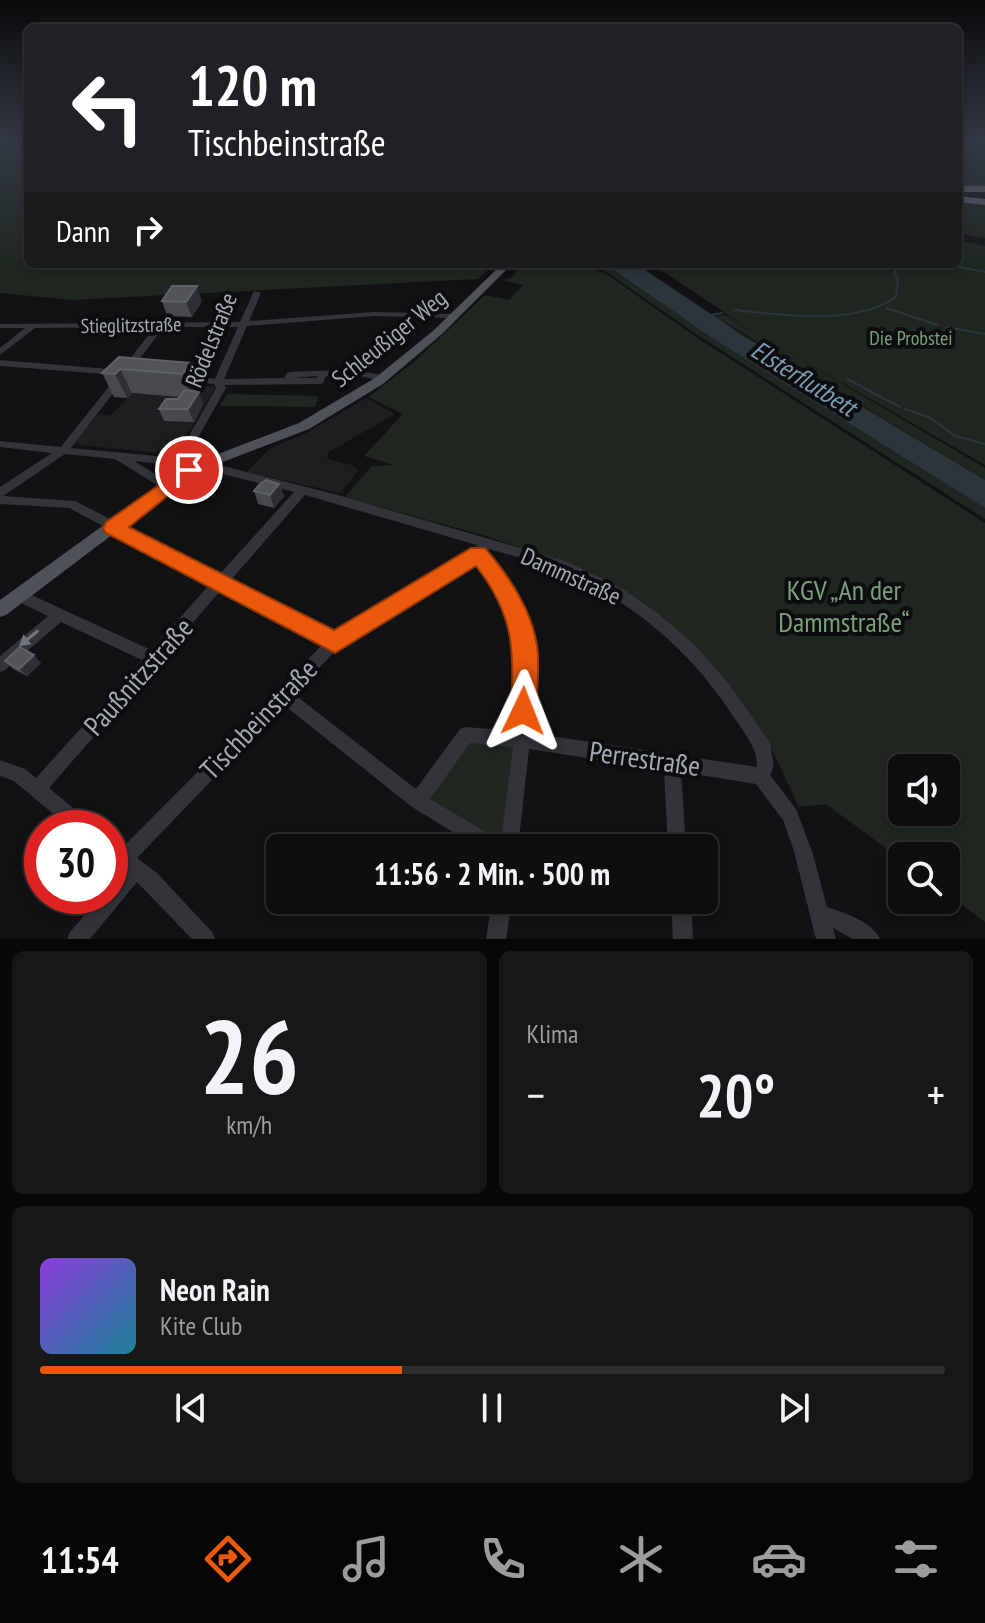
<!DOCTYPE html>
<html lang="de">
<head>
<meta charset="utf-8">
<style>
  :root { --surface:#0e0e0f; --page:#171718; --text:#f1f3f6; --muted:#9b9c9e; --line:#2e2e2f; --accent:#ea580c }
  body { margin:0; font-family:"PT Sans Narrow",sans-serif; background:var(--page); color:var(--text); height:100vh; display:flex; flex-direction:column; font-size:30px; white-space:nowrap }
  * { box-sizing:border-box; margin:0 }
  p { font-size:26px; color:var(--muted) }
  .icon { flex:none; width:44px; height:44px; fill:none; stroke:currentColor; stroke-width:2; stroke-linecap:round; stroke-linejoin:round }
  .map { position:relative; height:939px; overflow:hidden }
  .side { display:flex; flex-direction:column; gap:12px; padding:12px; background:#080808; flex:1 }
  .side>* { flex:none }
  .banner { position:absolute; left:24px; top:24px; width:938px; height:244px; border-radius:12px; box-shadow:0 4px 12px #0003,0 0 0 2px var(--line); background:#202124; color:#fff; overflow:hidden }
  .tools { position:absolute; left:888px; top:754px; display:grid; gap:16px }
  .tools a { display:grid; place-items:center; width:72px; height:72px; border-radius:12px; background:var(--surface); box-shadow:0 4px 12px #0003,0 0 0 2px var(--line); font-size:40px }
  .speed { position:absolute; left:24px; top:810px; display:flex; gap:16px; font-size:40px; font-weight:700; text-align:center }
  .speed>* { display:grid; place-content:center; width:104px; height:104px; border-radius:50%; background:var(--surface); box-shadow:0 4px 12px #0003,0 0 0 2px var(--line); line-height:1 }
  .speed .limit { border:12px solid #d22; background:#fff; color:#111 }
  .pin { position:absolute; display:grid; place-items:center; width:68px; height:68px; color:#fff; margin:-34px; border:4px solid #fff; border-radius:50%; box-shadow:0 2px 8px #0007 }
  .me { position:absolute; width:88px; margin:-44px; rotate:2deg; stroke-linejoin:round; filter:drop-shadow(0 0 6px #0008) }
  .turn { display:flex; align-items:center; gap:28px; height:168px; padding:0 32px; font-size:36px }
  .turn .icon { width:104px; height:104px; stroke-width:2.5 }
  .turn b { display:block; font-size:56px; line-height:68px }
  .then { display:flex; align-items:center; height:76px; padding:0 32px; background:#0003; gap:16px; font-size:30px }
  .big { font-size:60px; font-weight:600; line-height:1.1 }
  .side .card { flex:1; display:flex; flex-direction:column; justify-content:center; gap:12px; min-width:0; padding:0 28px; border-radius:12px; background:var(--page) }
  .side .dial { align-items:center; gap:0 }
  .dial b { font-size:104px; line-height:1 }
  .song { display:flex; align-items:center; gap:24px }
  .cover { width:96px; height:96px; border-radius:12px; background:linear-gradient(135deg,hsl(270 70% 55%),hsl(190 70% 35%)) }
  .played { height:8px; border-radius:4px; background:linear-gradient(90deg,var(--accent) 40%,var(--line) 40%) }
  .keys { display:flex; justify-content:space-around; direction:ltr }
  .heat { display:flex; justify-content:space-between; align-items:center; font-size:44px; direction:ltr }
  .side .tiles { flex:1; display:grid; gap:12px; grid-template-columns:1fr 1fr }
  .card:last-child { grid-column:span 2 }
  .trip { position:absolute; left:266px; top:834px; width:452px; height:80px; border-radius:12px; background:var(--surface); box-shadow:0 4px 12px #0003,0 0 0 2px var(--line); font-weight:600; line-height:80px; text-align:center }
  .tabs { display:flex; height:128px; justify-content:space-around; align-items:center; background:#060606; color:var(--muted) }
  .tabs .icon { width:56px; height:56px }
  .tabs .active { color:var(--accent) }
  .tabs b { font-size:36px; color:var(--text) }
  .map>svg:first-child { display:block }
  .built { fill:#1e1e21 }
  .green { fill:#1e261f; fill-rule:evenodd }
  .water { fill:#2b363c }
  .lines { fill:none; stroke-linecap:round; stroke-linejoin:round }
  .stream { stroke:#2b363c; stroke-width:2 }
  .minor { fill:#333439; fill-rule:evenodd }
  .major { fill:#4f5158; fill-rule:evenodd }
  .highway { fill:#5f626a; fill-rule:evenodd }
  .wall { fill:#48494f }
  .shaded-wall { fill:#2e2f33 }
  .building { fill:#52545a; stroke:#5e6168; stroke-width:2 }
  .oneway { fill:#71757d }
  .route { fill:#ea580c; stroke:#983908; stroke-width:2 }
  .labels { text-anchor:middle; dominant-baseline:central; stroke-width:8; stroke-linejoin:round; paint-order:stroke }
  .far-street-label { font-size:20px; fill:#a3aab4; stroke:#0d0d0f }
  .far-park-label { font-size:20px; fill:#7aa07a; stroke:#0d0d0f }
  .street-label { font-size:24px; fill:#a3aab4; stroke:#0d0d0f }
  .water-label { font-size:26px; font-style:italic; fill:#7a9ab0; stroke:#0d0d0f }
  .near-park-label { font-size:28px; fill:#7aa07a; stroke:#0d0d0f }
  .near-street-label { font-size:28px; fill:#a3aab4; stroke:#0d0d0f }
</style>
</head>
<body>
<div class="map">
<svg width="985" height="939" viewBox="0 0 985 939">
  <rect width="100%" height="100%" fill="#121214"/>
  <g class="built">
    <polygon points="202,386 215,387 179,450 171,454 80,445 77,440 98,414 111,415 132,393 192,398"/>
    <polygon points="366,398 395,414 329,452 327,459 352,465 359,470 340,493 247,472 269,449 306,433"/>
  </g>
  <g class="green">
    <polygon points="0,141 28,141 28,264 494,264 478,279 71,300 0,293"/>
    <polygon points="958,141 985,141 985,187 958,188"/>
    <polygon points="958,202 985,204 985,238 958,233"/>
    <polygon points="958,240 985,246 985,465 752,331 652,264 958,264"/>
    <path d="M519,264h72l-1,5 15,4 91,64 289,186v399l-39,-29v-37h-44v4l-76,-56 -27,3 -29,-61 -129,-144 -54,-31 -98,-34 -144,-40 27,-31 22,-1 -30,-9 39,-42 -35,-17 46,-35 71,-67 24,5 14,-15 -23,-5 11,-2 11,-12zM902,768h44v44h-44z"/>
    <polygon points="595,264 605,264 715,340 985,508 985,519 699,336"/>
    <polygon points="726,315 985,468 985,480 714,316"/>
    <polygon points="227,394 319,396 315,407 220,406"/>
    <polygon points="466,735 522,740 509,848 418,801"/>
  </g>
  <polygon class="water" points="605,264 636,264 744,336 985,480 985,508 715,340"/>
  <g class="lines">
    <g class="stream">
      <polyline points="886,308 938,325"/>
      <path d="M734,310c48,5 121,16 162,-13l2,-18 -4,-6 4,-6 52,-2 35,7"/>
      <polyline points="711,315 722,313"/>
      <polyline points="946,327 985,334"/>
      <polyline points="847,379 900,407"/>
      <polyline points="905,409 931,418 955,436 985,444"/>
    </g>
    <g class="minor">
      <path d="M254,291l7,2 -12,28 125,-9 80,2 4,2 -4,2 -80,-2 -127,10 -23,53 60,-1 3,-5 3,-1c32,-1 63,-4 95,4l2,2 -5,3 -22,-5h-34l-3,7 -3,1 -96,1 2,3 -34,60 -5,3 -5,-3 34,-60 -2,-4 -30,-3 -5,-3 5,-3 31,4 23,-52h-74l-93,121 128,12 139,35 230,67 55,27 33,23 38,32 35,40 41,59 4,23 -4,9 26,34 16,42 15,56c17,6 45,14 53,32h-27l-20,-11 3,11h-20l-22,-88 -11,-31 -27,-36 -75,-12 5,76h-18l-4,-78 -135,-21 -11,99h-39l-67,-41 -128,-102 -147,153 20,15 55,59 3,7h-23l-55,-57 -47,57h-23l3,-7 31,-36h9v-11l13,-15 -13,-10v-21l13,8 152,-153 2,-5 4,-2 43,-44 -102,-54 -173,199 41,34 3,6h-23l-56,-47 -14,-5v-16l25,9 11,9 106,-118 -81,-38 -56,48 -5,2v-16l48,-40 -33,-16 -2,-4 2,-4 5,-2 5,2 126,58 60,-67 -142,-75 -69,-4v-17l52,-34 -52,-6v-6l61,6 57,-72 -118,-9v-6l121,10 34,-43 -120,1 -35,27v-7l25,-20h-25v-4l240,-2zM317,376l-1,2h-22zM65,454l50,5 52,32 6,-4 -2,-3 -37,-23 65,7 95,24 -75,83 -144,-74 -72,-5zM305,495l172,50 -3,6 -139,84 -105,-54zM489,549c23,7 48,12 70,21 70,28 131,80 172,143 11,17 27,34 26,54l-227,-34 3,-80 -13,-46 -11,-24 -24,-29zM477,561l20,25 9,21 13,46 -5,78 -48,-4 -6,2 -44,60 -122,-95 46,-48zM470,743l43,4 -12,94 -71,-42z"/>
      <polygon points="492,900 512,900 506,939 486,939"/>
      <polygon points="671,900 691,900 693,939 673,939"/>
    </g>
    <polygon class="major" points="502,264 512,264 442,334 383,384 309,429 194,473 6,615 0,617 0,600 184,467 299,423 375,378 434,330"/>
    <g class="highway">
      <rect x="958" y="186" width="27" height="6"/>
      <polygon points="958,196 985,199 985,205 958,202"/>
    </g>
  </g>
  <g class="wall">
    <polygon points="162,301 202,301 192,317 167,316"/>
    <polygon points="119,357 192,363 202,387 198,392 203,404 194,422 164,421 159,409 179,397 132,393 127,398 114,397 102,373"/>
    <polygon points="279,484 284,496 274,508 258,504 254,491"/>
    <polygon points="5,661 41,663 27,676 13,669"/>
  </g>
  <g class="shaded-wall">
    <polygon points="197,286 202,301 192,317 186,302"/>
    <polygon points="192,363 202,387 192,398 182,374"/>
    <polygon points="120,369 132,393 127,398 115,374"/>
    <polygon points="199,392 203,404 194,422 188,409"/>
    <polygon points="279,484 284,496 274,508 270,495"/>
    <polygon points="34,655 41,663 27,676 19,669"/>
  </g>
  <g class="building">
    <polygon points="172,286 197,286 186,302 162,301"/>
    <polygon points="119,357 192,363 182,374 120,369 115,374 102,373"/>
    <polygon points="185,390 199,392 188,409 159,409 166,399 178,399"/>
    <polygon points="266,480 279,484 270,495 254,491 259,485"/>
    <polygon points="20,647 34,655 19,669 5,661"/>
  </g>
  <defs><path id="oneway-solid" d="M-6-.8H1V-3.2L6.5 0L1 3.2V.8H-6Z" transform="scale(2)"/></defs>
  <use class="oneway" href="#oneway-solid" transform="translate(29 638) rotate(141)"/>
  <linearGradient id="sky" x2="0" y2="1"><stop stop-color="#0a0a0b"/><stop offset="0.52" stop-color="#333945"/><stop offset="1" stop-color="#333945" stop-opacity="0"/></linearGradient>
  <rect width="985" height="272" fill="url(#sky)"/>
  <path class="route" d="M189,464l9,6 -3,4 -66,53 205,103 137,-82h14c25,29 50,67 53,106 1,19 -1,38 -2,57l-4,9 -9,3 -9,-3 -3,-9c3,-61 4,-95 -35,-145l-141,87 -229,-120 -3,-5 3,-6z"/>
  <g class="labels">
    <g class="far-street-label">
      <text transform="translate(131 325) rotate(-1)">Stieglitzstraße</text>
    </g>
    <g class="far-park-label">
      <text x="911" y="338">Die Probstei</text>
    </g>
    <g class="street-label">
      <text transform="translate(389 338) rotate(-39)">Schleußiger Weg</text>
      <text transform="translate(211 340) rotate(-68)">Rödelstraße</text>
      <text transform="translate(571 576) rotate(24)">Dammstraße</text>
    </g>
    <g class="water-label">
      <text transform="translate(804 378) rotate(32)">Elsterflutbett</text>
    </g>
    <g class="near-park-label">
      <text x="844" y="589">KGV „An der<tspan x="844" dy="32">Dammstraße“</tspan></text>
    </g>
    <g class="near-street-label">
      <text transform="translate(138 676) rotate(-48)">Paußnitzstraße</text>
      <text transform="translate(258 719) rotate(-46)">Tischbeinstraße</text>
      <text transform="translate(645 758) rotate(8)">Perrestraße</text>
    </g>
  </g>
</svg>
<div class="tools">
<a><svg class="icon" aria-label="sound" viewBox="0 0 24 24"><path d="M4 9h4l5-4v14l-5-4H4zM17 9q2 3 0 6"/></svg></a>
<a><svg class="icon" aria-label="search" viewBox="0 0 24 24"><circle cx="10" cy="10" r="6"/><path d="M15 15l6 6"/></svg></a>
</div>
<div class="speed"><div class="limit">30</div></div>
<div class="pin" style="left:189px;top:470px;background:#d93025"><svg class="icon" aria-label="arrive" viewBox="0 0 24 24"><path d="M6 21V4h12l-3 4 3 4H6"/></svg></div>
<svg class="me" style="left:523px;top:711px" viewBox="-20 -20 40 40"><path d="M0-17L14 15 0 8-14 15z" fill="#ea580c" stroke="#fff" stroke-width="4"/></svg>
<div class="trip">11:56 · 2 Min. · 500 m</div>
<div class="banner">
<div class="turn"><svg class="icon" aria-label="left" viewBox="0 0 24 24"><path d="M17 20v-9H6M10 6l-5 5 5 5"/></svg><div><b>120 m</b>Tischbeinstraße</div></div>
<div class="then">Dann<svg class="icon" aria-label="right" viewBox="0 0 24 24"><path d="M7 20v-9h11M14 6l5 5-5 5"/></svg></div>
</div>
</div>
<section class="side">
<div class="tiles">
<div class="card dial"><b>26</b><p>km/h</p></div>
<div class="card"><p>Klima</p>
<div class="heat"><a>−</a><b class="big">20°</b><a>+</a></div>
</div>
<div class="card">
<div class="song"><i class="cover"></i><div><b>Neon Rain</b><p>Kite Club</p></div></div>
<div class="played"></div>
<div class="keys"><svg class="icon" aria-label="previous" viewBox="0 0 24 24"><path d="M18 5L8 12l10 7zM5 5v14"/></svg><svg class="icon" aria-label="pause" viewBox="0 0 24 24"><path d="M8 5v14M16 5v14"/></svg><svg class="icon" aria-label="next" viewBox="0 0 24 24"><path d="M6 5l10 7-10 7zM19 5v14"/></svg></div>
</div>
</div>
</section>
<nav class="tabs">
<b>11:54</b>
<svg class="icon active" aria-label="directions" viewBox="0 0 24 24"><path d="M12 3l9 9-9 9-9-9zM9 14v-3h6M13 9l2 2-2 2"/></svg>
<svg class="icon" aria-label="music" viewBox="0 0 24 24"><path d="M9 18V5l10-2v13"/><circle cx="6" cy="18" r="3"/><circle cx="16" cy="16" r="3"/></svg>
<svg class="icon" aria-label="phone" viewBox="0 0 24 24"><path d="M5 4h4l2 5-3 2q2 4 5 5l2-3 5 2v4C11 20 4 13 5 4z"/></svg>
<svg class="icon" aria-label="climate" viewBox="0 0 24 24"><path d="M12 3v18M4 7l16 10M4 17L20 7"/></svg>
<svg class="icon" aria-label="car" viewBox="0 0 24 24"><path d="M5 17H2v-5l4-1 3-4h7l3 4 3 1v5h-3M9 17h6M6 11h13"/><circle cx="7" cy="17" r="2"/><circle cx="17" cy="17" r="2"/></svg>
<svg class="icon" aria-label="filters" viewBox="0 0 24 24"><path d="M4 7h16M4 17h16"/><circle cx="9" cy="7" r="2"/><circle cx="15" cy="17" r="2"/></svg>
</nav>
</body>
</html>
